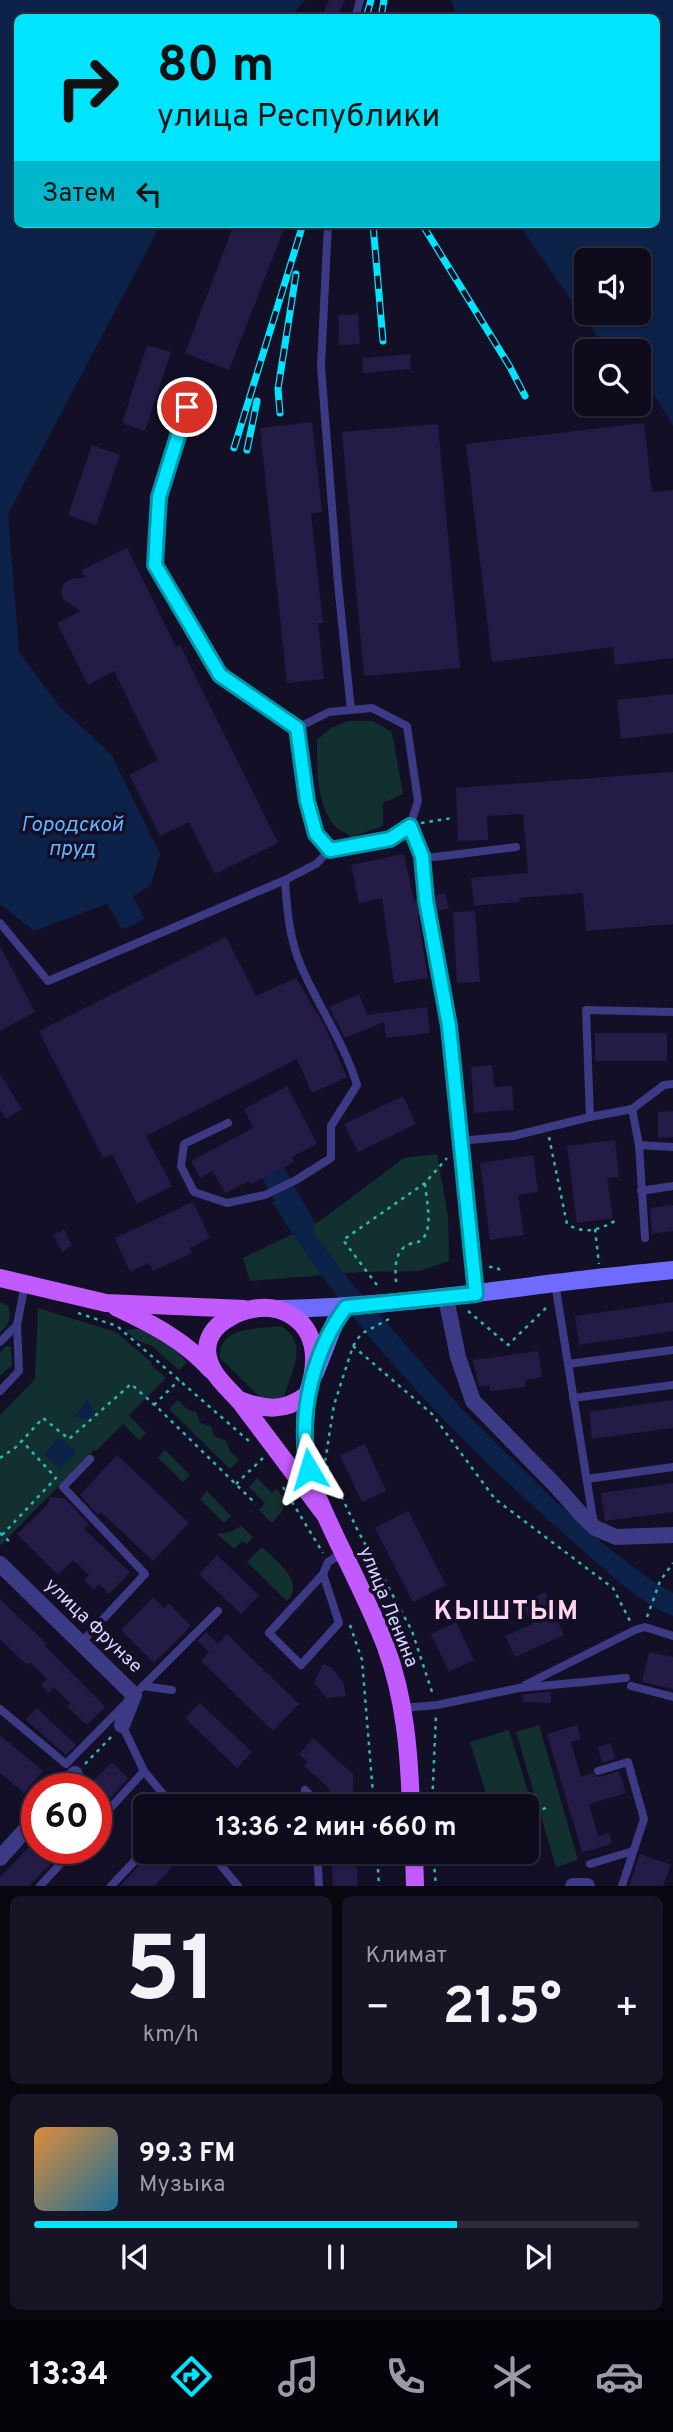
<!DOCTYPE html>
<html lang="ru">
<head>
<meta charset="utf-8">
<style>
  :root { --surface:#0e0b1c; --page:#171425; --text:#f1f3f6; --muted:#9b9ba3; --line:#2e2b3b; --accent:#00e5ff }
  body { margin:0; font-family:Overpass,sans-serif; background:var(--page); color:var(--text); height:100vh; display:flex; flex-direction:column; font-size:26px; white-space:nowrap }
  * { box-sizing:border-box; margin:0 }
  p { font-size:23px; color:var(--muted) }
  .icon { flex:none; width:38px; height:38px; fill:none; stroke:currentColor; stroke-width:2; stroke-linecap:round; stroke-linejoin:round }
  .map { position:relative; height:1886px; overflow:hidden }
  .panel { display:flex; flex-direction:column; gap:10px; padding:10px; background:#08060f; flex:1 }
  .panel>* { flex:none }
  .guide { position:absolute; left:14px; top:14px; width:646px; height:214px; border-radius:10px; box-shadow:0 2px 5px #0004,0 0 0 2px var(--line); background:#00e5ff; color:#111; overflow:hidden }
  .buttons { position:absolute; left:574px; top:248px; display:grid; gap:14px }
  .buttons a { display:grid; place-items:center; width:77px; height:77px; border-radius:10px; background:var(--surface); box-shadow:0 2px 5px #0004,0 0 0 2px var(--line); font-size:35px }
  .speed { position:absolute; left:21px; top:1773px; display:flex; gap:14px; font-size:35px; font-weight:700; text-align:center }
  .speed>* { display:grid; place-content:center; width:91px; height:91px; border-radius:50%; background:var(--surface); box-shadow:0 2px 5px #0004,0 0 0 2px var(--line); line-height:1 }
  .speed .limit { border:10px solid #d22; background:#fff; color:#111 }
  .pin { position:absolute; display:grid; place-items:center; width:60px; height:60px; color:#fff; margin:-30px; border:4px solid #fff; border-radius:50%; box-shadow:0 2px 7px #0007 }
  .me { position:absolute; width:77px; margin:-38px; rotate:353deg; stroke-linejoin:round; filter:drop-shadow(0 0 5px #0008) }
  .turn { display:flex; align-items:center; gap:24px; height:147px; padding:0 28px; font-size:32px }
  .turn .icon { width:91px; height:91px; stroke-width:2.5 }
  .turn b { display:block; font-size:49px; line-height:60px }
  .then { display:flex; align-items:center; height:66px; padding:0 28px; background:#0003; gap:14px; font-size:26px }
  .big { font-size:52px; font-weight:700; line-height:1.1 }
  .panel .widget { flex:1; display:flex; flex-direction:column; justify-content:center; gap:10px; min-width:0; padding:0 24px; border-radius:10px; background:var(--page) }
  .panel .dial { align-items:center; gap:0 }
  .dial b { font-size:91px; line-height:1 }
  .song { display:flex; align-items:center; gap:21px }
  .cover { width:84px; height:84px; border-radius:10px; background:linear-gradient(135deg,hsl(30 70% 55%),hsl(200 70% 35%)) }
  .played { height:7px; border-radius:4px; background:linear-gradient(90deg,var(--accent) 70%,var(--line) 70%) }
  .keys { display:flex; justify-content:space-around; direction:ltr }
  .heat { display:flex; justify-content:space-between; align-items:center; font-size:38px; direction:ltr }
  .panel .tiles { flex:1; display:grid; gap:10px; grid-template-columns:1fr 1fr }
  .widget:last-child { grid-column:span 2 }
  .trip { position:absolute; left:133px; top:1794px; width:406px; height:70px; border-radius:10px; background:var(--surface); box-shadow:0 2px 5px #0004,0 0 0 2px var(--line); font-weight:700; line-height:70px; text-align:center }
  .menu { display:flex; height:112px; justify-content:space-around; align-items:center; background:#06040b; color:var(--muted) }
  .menu .icon { width:49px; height:49px }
  .menu .active { color:var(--accent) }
  .menu b { font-size:32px; color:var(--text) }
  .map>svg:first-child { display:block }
  .green { fill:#12302f }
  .water { fill:#0c2248; fill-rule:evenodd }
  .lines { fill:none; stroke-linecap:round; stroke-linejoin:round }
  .river { stroke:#0c2248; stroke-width:24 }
  .building { fill:#241b47 }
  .path { stroke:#2fb8b0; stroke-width:2.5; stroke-dasharray:3.5 5; stroke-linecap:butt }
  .service { stroke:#3d3a85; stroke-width:8 }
  .minor { stroke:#3d3a85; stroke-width:16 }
  .secondary { stroke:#6f6bff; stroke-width:18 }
  .primary { stroke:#c25bff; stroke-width:18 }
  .rail-casing { stroke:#00e5ff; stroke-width:7 }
  .rail { stroke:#130f26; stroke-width:4.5; stroke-dasharray:13; stroke-linecap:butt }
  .route-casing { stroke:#0095a6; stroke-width:18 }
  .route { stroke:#00e5ff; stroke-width:12 }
  .labels { text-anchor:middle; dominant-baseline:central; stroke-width:7; stroke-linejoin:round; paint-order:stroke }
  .street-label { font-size:19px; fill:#d9d4ff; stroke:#130f26 }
  .water-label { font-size:21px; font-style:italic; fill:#62b6ff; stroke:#130f26 }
  .district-label { font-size:26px; font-weight:bold; letter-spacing:2px; fill:#ffd6f0; stroke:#130f26 }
</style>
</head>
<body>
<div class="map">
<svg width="673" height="1886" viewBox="0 0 673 1886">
  <rect width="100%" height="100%" fill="#130f26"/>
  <g class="green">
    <path d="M348,721h25l19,11 11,62 -20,9v23l-31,11c-6,-4 -14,-7 -18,-12 -18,-23 -17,-58 -17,-85l14,-12z"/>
    <polygon points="437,1154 448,1216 449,1261 420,1271 361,1272 250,1281 243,1258 320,1221 404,1158"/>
    <path d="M0,1302l8,4c4,13 1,18 -8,27z"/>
    <polygon points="38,1308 116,1332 152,1363 151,1365 166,1378 129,1415 146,1433 139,1440 123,1424 96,1451 94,1450 0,1546 0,1415 35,1379"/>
    <path d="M281,1326c28,18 11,44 3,70l-6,5h-14l-44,-43c-2,-32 38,-29 61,-32z"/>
    <polygon points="138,1329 162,1338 187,1362 179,1370 152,1346 136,1340 125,1330"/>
    <polygon points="6,1346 11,1347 12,1365 0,1376 0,1353"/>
    <polygon points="178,1400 188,1410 196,1412 200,1423 211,1426 214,1436 226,1441 230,1452 239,1460 230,1469 169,1409"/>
    <polygon points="165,1450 190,1475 183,1482 158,1458"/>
    <polygon points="257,1478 272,1493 277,1489 284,1498 283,1510 272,1523 259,1510 265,1503 249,1487"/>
    <polygon points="207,1491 231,1516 224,1523 200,1499"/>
    <polygon points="241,1526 253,1537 247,1544 242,1541 234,1549 217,1534 230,1532"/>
    <path d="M262,1547c14,14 44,35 25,54l-40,-39z"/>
    <polygon points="539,1725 578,1860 556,1867 516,1732"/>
    <polygon points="509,1730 532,1804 525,1806 490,1806 470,1742"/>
  </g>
  <g class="water">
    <polygon points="0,0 305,0 291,17 18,18 18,224 161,224 8,514 19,652 60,707 111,754 160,854 151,885 133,896 144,918 135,925 122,929 107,904 34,931 0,904"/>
    <path d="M451,0h222v426l-29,-48 -5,-2v-24h-31l-90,-128h138v-206l-199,-1zM586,261h53v52h-53z"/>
    <path d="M291,1193l24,41 35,47 112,128 91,90 49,44 49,37 22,13v23c-40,-17 -69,-48 -102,-76 -113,-99 -220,-210 -299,-338z"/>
    <polygon points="87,1399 95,1412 88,1420 74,1417"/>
    <polygon points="59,1437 76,1452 61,1469 44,1454"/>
  </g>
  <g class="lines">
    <polyline class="river" points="273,1173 302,1224"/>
  </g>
  <g class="building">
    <polygon points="329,0 345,0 337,18 321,18"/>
    <polygon points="234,224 286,224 229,370 185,353"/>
    <polygon points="358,314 360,344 339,345 338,315"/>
    <polygon points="147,345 171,352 145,431 122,423"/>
    <polygon points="410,354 411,369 363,373 362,358"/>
    <polygon points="312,422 322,512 311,514 323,623 318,623 324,679 287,683 260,428"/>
    <polygon points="644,423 652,492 673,490 673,658 615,665 613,647 492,662 466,444"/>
    <polygon points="438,424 460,668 364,676 342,432"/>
    <polygon points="92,445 120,455 96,525 68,515"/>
    <polygon points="127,548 176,647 180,645 278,843 215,874 189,822 160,836 129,775 158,760 114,671 88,685 57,623 81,611 63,599 61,591 64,583 71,579 85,578 81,570"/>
    <polygon points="673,694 673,733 621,739 617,700"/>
    <polygon points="673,772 673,924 586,931 583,893 519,898 520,902 474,906 471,878 528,873 523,814 487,816 488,840 458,841 456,788"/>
    <polygon points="404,854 414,901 419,899 422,915 418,916 428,978 394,983 382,898 359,903 351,865"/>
    <polygon points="445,893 449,908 435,912 432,896"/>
    <polygon points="475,911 480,982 457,983 453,912"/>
    <polygon points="226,937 256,996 296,978 325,1027 347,1077 312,1093 297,1059 146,1136 172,1186 137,1204 112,1154 103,1158 39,1031"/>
    <polygon points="0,946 35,1012 0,1031"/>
    <polygon points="359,994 367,1015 427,1007 430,1033 386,1038 384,1022 345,1038 329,1007"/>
    <rect x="595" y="1033" width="72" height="28"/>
    <polygon points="492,1065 494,1087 512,1086 514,1110 474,1113 471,1067"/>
    <polygon points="0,1074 22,1109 6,1119 0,1110"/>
    <polygon points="287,1086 317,1144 292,1157 294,1162 251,1184 249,1181 225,1193 213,1171 200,1178 191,1161 253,1128 244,1109"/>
    <polygon points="403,1096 416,1124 358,1152 344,1124"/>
    <polygon points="673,1111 673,1137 658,1138 658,1112"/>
    <polygon points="615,1140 619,1177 607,1178 613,1218 577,1223 567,1146"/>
    <polygon points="533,1155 538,1192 518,1195 524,1235 490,1240 480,1163"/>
    <polygon points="193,1202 210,1238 190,1248 192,1253 153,1271 149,1263 130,1272 115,1238"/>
    <polygon points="673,1205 673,1231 652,1234 650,1208"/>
    <polygon points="64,1229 72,1246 62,1252 53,1235"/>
    <polygon points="673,1302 673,1331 579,1345 575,1316"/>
    <polygon points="538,1351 542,1377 525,1380 525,1387 490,1391 489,1385 479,1387 473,1360"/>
    <polygon points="673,1400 673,1428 592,1439 589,1412"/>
    <polygon points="365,1444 386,1491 362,1502 340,1455"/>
    <polygon points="117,1455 189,1523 153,1561 101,1512 98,1515 80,1495"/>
    <polygon points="673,1483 673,1512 605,1521 601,1493"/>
    <polygon points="49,1497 64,1498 89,1524 84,1529 130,1572 109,1594 99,1584 94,1590 84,1580 89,1575 73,1560 58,1575 17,1534 49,1503"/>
    <polygon points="408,1511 446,1585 413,1602 375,1528"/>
    <polygon points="217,1555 259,1595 241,1614 199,1574"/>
    <polygon points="545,1592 564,1635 515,1657 505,1636 532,1624 522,1603"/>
    <polygon points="153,1597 164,1608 169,1604 191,1626 154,1663 121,1630"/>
    <polygon points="0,1599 47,1644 45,1646 105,1707 87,1725 67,1706 70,1703 54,1687 48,1693 41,1685 47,1679 30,1662 27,1665 0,1639"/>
    <polygon points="456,1622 474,1660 449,1672 431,1634"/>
    <polygon points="206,1632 218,1644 227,1634 299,1704 273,1731 201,1661 209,1652 198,1641"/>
    <polygon points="649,1652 673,1657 673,1689 642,1682"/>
    <polygon points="323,1664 331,1667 343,1682 346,1696 327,1698 314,1683"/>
    <polygon points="547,1692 551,1692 551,1703 523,1702 523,1694"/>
    <polygon points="200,1703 252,1752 237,1768 185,1718"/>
    <polygon points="37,1708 76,1745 66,1755 26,1720"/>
    <polygon points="577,1725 581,1739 571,1742 581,1777 592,1773 599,1777 619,1771 626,1793 589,1804 598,1836 609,1833 612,1844 582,1852 547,1734"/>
    <polygon points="0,1735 43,1771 24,1793 0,1773"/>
    <polygon points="313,1738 353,1774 354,1806 329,1806 329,1788 304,1766 308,1762 299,1754"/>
    <polygon points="611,1743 615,1759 602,1763 598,1747"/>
    <polygon points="112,1762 128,1778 96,1814 96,1788 86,1788"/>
    <polygon points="37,1839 37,1848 66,1848 29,1886 0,1886 0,1877"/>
    <polygon points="151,1852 187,1852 154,1886 120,1886"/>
    <polygon points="331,1852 357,1852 358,1886 333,1886"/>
    <polygon points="640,1854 671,1865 663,1886 629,1886"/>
  </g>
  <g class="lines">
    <g class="path">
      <polyline points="421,823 452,818"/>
      <path d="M549,1137l18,87c18,11 33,6 51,-5"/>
      <polyline points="595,1229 599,1264"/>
      <polyline points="489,1267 496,1267 504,1273"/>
      <path d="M396,1282c-1,-14 -2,-32 14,-38 6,-2 10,-1 14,-7 9,-13 2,-38 1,-54"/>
      <polyline points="377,1285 343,1240 425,1183 447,1158"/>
      <polyline points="468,1311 508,1345 549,1305"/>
      <polyline points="78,1313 117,1326 250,1442"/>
      <polyline points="389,1319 361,1334 353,1346 334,1405 325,1462 357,1529 412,1631 433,1695"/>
      <polyline points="353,1346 432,1414 495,1499 613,1588 630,1621"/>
      <polyline points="154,1405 179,1380"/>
      <polyline points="0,1458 15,1448 43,1418 69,1439 131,1384 159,1409 256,1504"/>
      <polyline points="236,1484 263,1458"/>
      <polyline points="283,1487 323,1553"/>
      <polyline points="0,1533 11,1543"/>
      <polyline points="2,1535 56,1478 22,1441"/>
      <polyline points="647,1617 660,1581 673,1563"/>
      <polyline points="350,1625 362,1660 374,1806"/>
      <polyline points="85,1764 112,1736"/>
      <polyline points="432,1806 436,1715"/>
      <polyline points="527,1816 550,1806"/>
      <polyline points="377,1852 379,1886"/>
      <polyline points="433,1852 436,1886"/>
    </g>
    <g class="service">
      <polyline points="355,18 360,0"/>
      <polyline points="328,224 321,366 338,584 351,710"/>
      <polyline points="193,384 159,497 155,565 220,675 297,728 329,712 372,708 407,726 418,801 410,826"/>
      <polyline points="297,728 307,801 316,834 330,850"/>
      <polyline points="422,856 426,900 449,1026"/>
      <polyline points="0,923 48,981 285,880"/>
      <polyline points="632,1109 639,1145 645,1238"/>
      <polyline points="590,1117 586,1010 673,1012"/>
      <path d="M228,1123l-44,21 -3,22 13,26 33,11 38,-8 31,-15 35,-22v-32l26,-41c-13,-43 -39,-79 -56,-119 -12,-28 -14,-57 -16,-86l31,-16 14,-14 60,-11 20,-13 12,30 13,1 81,-10"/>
      <polyline points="459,1141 513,1136 590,1117 632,1109 664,1085 673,1084"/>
      <polyline points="639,1145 673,1147"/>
      <polyline points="641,1191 673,1186"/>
      <polyline points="555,1283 594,1525"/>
      <polyline points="0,1342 17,1325"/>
      <polyline points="568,1364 673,1350"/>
      <polyline points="0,1391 19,1371 17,1325 25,1284"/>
      <polyline points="573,1398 673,1385"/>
      <polyline points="587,1479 673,1467"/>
      <polyline points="323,1574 339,1623 301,1665 269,1633 323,1574 328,1562 343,1553"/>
      <polyline points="81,1643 145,1574 63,1487 90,1459"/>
      <polyline points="525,1685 635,1630 645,1627 673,1636"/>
      <polyline points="143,1686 172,1690"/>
      <polyline points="631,1686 673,1697"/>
      <polyline points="134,1695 218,1611"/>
      <polyline points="403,1708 437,1705 519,1688 626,1678"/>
      <polyline points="0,1709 66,1764 125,1704"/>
      <polyline points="122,1725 144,1771 173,1806"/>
      <polyline points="598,1771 628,1762 644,1819 622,1886"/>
      <polyline points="305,1790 315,1800 315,1806"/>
      <polyline points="96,1824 144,1771"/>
      <polyline points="210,1852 238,1886"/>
      <polyline points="317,1852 319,1886"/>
      <polyline points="590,1864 633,1851"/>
      <polyline points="40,1886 75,1848"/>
      <polyline points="111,1886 145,1850"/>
    </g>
    <g class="minor">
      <polyline points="449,1026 476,1294"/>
      <polyline points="446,1298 458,1357 473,1401 555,1485 580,1513 595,1528 616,1537 673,1535"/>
      <polyline points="0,1564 134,1695 122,1725"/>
      <polyline points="63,1788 75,1774"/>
      <polyline points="0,1858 37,1817"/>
      <polyline points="573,1886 587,1886"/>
    </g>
    <g class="secondary">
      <path d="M276,1309c94,-1 186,-14 279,-26 39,-5 79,-9 118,-13"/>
      <polyline points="315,1373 335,1322 346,1307"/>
    </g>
    <g class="primary">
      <polyline points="0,1278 106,1303 244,1309"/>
      <path d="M116,1307c36,17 68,33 95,63"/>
      <path d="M307,1395c-2,24 -4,47 1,70 5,26 18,51 29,75 17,35 35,70 49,107 19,52 23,105 25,159"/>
      <path d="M239,1400c26,10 45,12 68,-5 12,-33 12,-71 -27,-85 -15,-5 -38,-1 -51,8 -15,8 -25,22 -21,39 4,20 22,32 34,47 27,36 54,72 81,108"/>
      <polyline points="414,1852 415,1886"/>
    </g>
    <defs>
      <g id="rail">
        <polyline points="366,18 371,0"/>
        <polyline points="381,18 384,0"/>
        <polyline points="373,224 383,341"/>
        <polyline points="422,224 510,367 525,396"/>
        <polyline points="280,413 278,389 296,274"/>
        <polyline points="234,448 303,224"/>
        <polyline points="247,450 257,401"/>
      </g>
    </defs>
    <use href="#rail" class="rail-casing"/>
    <use href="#rail" class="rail"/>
  </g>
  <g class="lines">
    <defs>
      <path id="route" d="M187,407l-28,90 -4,68 65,110 77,53 10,73 9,33 14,16 60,-11 20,-13 12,30 4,44 23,126 27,268 -130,13c-33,44 -49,109 -37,162"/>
    </defs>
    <use href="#route" class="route-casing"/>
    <use href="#route" class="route"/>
  </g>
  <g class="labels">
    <g class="street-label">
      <text transform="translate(388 1607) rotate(68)">улица Ленина</text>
      <text transform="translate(93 1626) rotate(44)">улица Фрунзе</text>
    </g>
    <g class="water-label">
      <text x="72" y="825">Городской<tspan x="72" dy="24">пруд</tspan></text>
    </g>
    <g class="district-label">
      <text x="507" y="1612">КЫШТЫМ</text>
    </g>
  </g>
</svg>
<div class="buttons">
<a><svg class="icon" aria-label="sound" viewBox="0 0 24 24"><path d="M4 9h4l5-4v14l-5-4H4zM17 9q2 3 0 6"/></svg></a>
<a><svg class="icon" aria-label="search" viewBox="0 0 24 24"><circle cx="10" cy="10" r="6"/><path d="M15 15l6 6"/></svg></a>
</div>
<div class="speed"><div class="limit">60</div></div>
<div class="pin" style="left:187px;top:407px;background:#d93025"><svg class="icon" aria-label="arrive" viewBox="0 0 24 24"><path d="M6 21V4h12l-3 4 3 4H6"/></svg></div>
<svg class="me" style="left:309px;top:1469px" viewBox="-20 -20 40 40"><path d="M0-17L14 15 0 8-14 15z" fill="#00e5ff" stroke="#fff" stroke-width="4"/></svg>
<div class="trip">13:36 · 2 мин · 660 m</div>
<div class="guide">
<div class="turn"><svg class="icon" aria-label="right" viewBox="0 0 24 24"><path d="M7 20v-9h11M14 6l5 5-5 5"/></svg><div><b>80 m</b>улица Республики</div></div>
<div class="then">Затем<svg class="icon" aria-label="left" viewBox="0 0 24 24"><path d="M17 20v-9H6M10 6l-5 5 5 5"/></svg></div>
</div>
</div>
<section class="panel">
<div class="tiles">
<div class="widget dial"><b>51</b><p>km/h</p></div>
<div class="widget"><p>Климат</p>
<div class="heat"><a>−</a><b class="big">21.5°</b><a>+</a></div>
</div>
<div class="widget">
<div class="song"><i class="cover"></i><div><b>99.3 FM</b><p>Музыка</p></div></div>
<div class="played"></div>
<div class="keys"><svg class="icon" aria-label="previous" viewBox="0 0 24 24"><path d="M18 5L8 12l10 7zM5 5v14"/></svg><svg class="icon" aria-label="pause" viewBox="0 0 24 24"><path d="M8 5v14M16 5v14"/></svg><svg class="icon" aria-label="next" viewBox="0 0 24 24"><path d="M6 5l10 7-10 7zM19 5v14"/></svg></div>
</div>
</div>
</section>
<nav class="menu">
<b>13:34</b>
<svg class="icon active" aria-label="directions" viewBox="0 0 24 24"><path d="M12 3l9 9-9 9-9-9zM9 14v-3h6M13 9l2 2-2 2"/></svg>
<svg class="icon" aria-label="music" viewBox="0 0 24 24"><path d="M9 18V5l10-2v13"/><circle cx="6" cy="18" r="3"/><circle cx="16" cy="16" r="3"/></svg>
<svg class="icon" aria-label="phone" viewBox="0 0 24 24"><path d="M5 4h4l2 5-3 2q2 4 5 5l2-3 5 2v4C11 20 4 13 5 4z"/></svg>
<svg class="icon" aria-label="climate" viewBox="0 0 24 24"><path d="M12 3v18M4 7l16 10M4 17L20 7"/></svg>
<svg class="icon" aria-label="car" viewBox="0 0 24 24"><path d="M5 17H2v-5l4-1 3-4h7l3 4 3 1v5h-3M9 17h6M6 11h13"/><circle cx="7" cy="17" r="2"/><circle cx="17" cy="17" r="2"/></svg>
</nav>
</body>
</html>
